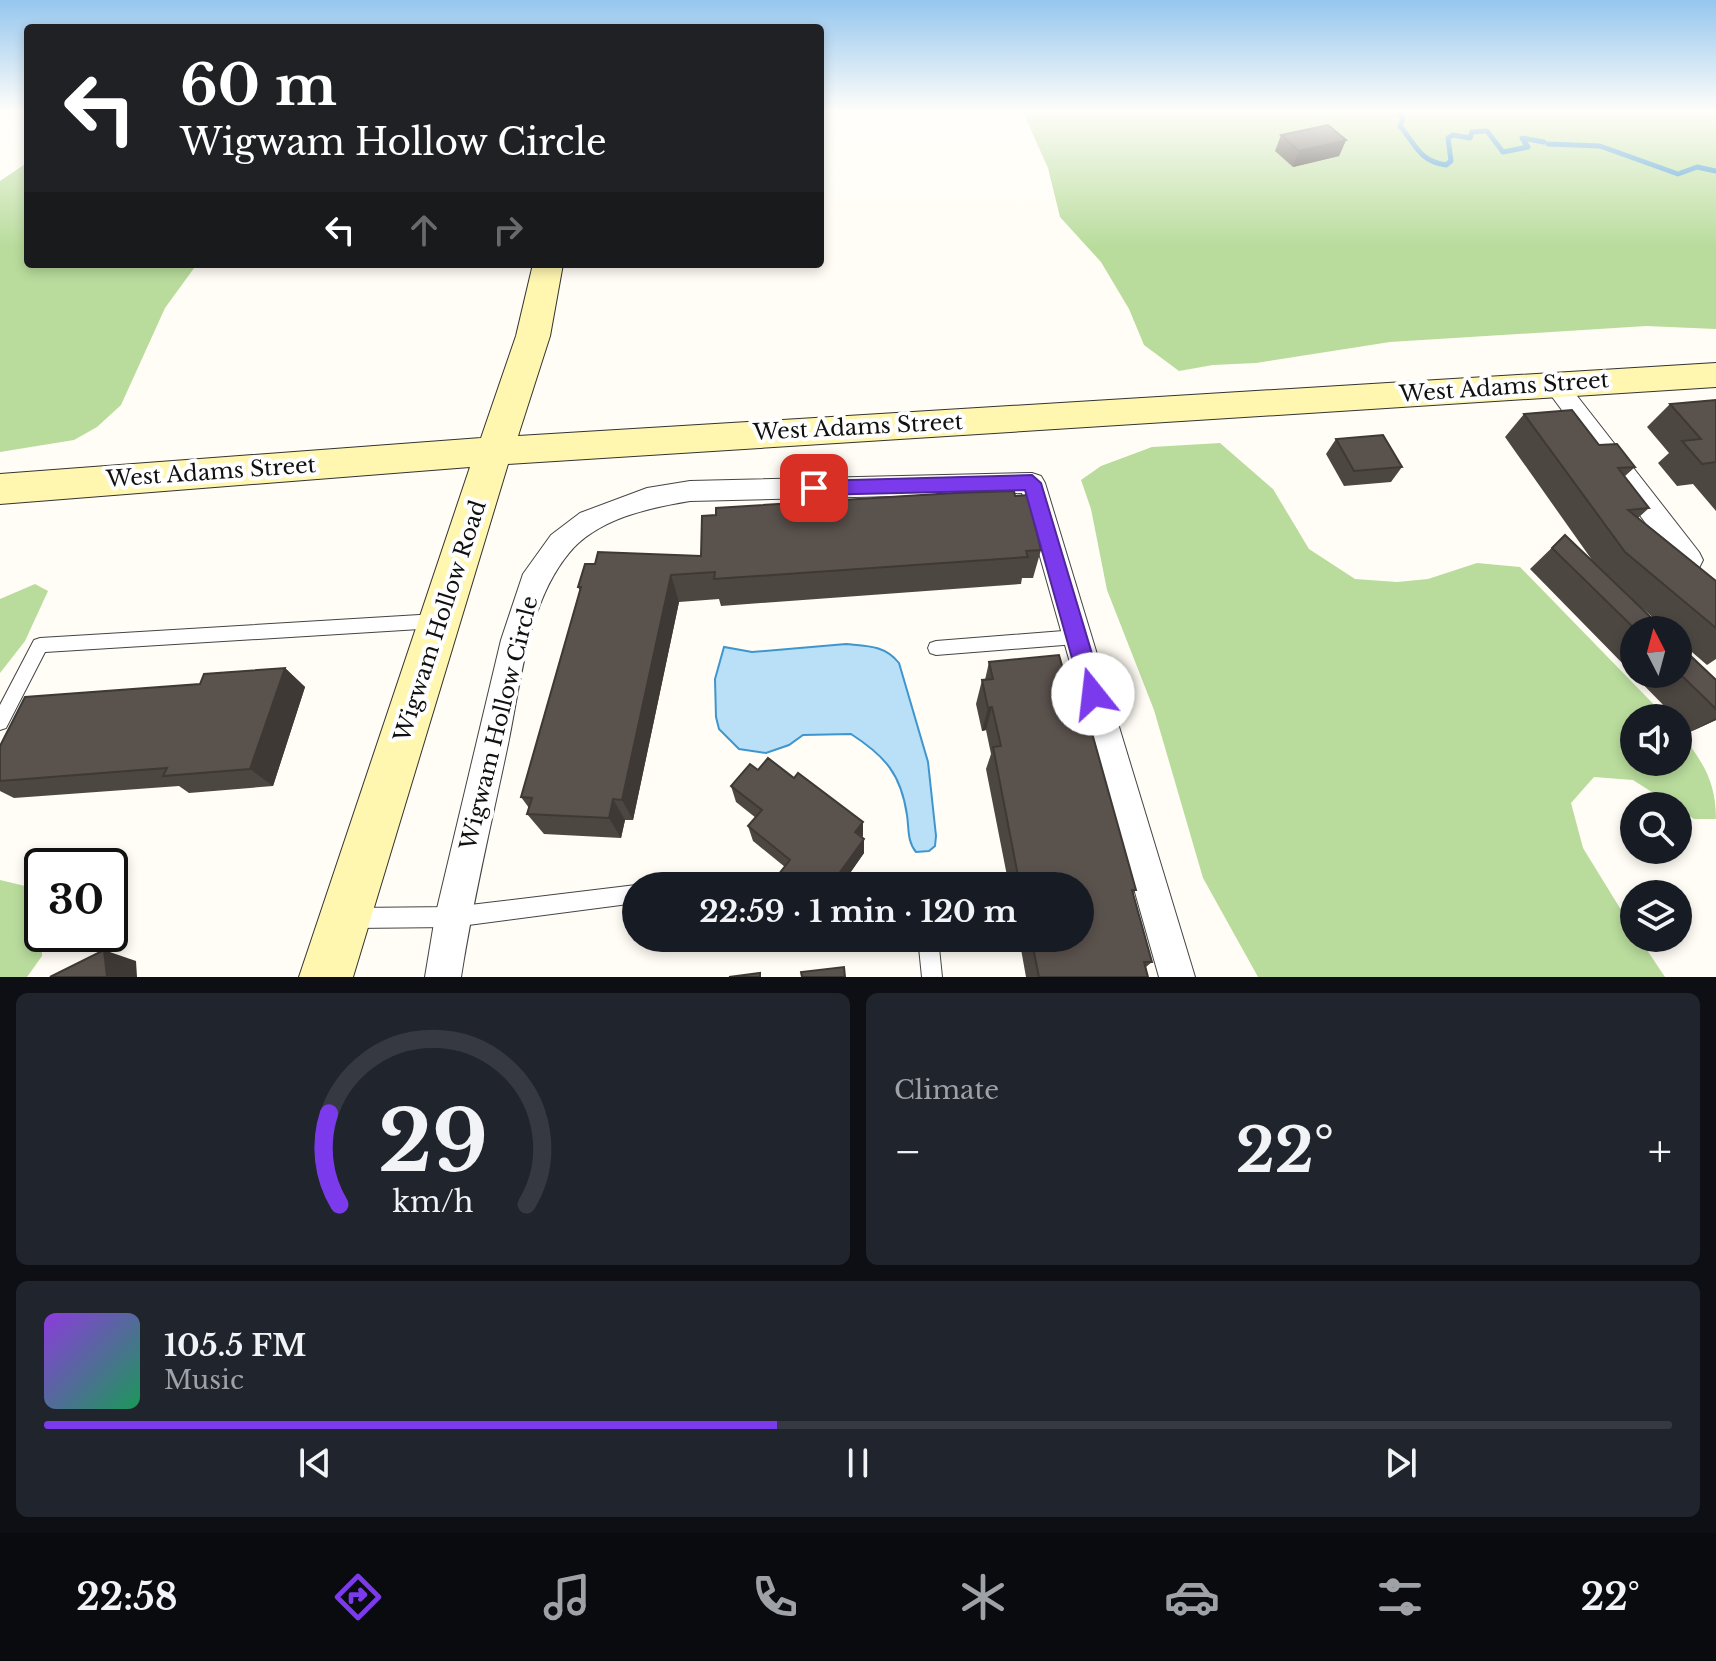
<!DOCTYPE html>
<html lang="en">
<head>
<meta charset="utf-8">
<style>
  :root { --surface:#171b24; --page:#20242c; --text:#f1f3f6; --muted:#9ea1a6; --line:#363941; --accent:#7c3aed }
  body { margin:0; font-family:"Libre Baskerville",serif; background:var(--page); color:var(--text); height:100vh; display:flex; flex-direction:column; font-size:30px; white-space:nowrap }
  * { box-sizing:border-box; margin:0 }
  p { font-size:26px; color:var(--muted) }
  .icon { flex:none; width:44px; height:44px; fill:none; stroke:currentColor; stroke-width:2; stroke-linecap:round; stroke-linejoin:round }
  .map { position:relative; height:977px; overflow:hidden }
  .drawer { display:flex; flex-direction:column; gap:16px; padding:16px; background:#0d0f14; flex:1 }
  .drawer>* { flex:none }
  .hud { position:absolute; left:24px; top:24px; width:800px; height:244px; border-radius:8px; box-shadow:0 4px 12px #0003; background:#202124; color:#fff; overflow:hidden }
  .needle { width:52px; rotate:354deg }
  .buttons { position:absolute; left:1620px; top:616px; display:grid; gap:16px }
  .buttons a { display:grid; place-items:center; width:72px; height:72px; border-radius:50%; background:var(--surface); box-shadow:0 4px 12px #0003; font-size:40px }
  .speed { position:absolute; left:24px; top:848px; display:flex; gap:16px; font-size:40px; font-weight:700; text-align:center }
  .speed>* { display:grid; place-content:center; width:104px; height:104px; border-radius:50%; background:var(--surface); box-shadow:0 4px 12px #0003; line-height:1 }
  .speed .limit { border:4px solid #111; border-radius:12px; background:#fff; color:#111 }
  .pin { position:absolute; display:grid; place-items:center; width:68px; height:68px; color:#fff; margin:-34px; border-radius:16px; box-shadow:0 4px 12px #0006 }
  .me { position:absolute; width:88px; margin:-44px; rotate:344deg; stroke-linejoin:round; filter:drop-shadow(0 0 6px #0008) }
  .turn { display:flex; align-items:center; gap:28px; height:168px; padding:0 24px; font-size:36px }
  .turn .icon { width:104px; height:104px; stroke-width:2.5 }
  .turn b { display:block; font-size:56px; line-height:68px }
  .lanes { display:flex; align-items:center; height:76px; padding:0 24px; background:#0003; justify-content:center; gap:40px; direction:ltr }
  .lanes .off { opacity:.35 }
  .big { font-size:60px; font-weight:800; line-height:1.1 }
  .drawer .widget { flex:1; display:flex; flex-direction:column; justify-content:center; gap:12px; min-width:0; padding:0 28px; border-radius:12px; background:var(--page) }
  .drawer .dial { align-items:center; gap:0 }
  .dial svg { height:208px; overflow:visible; fill:none; stroke:var(--line); stroke-width:7; stroke-linecap:round; text-anchor:middle }
  .dial text { fill:var(--text); stroke:none }
  .song { display:flex; align-items:center; gap:24px }
  .cover { width:96px; height:96px; border-radius:12px; background:linear-gradient(135deg,hsl(270 70% 55%),hsl(150 70% 35%)) }
  .played { height:8px; border-radius:4px; background:linear-gradient(90deg,var(--accent) 45%,var(--line) 45%) }
  .keys { display:flex; justify-content:space-around; direction:ltr }
  .heat { display:flex; justify-content:space-between; align-items:center; font-size:44px; direction:ltr }
  .drawer .tiles { flex:1; display:grid; gap:16px; grid-template-columns:1fr 1fr }
  .widget:last-child { grid-column:span 2 }
  .trip { position:absolute; left:622px; top:872px; width:472px; height:80px; border-radius:40px; background:var(--surface); box-shadow:0 4px 12px #0003; font-weight:800; line-height:80px; text-align:center }
  .tab-bar { display:flex; height:128px; justify-content:space-around; align-items:center; background:#090b0e; color:var(--muted) }
  .tab-bar .icon { width:56px; height:56px }
  .tab-bar .active { color:var(--accent) }
  .tab-bar b { font-size:36px; color:var(--text) }
  .map>svg:first-child { display:block }
  .forest { fill:#b9dc9c }
  .water { fill:#b9e0f7; stroke:#3f96cf; stroke-width:2 }
  .lines { fill:none; stroke-linecap:round; stroke-linejoin:round }
  .stream { stroke:#3f96cf; stroke-width:5 }
  .lane-casing { stroke:#444; stroke-width:2 }
  .street-casing { stroke:#444; stroke-width:2 }
  .secondary-casing { stroke:#333; stroke-width:2 }
  .lane { fill:#fff; fill-rule:evenodd }
  .street { fill:#fff; fill-rule:evenodd }
  .secondary { fill:#fff6b0; fill-rule:evenodd }
  .wall { fill:#4d4742 }
  .shaded-wall { fill:#3f3936 }
  .building { fill:#5a524d; stroke:#3f3936; stroke-width:2 }
  .route { fill:#7c3aed; stroke:#51269a; stroke-width:2 }
  .labels { text-anchor:middle; dominant-baseline:central; stroke-width:8; stroke-linejoin:round; paint-order:stroke }
  .street-label { font-size:22px; fill:#111; stroke:#fff }
</style>
</head>
<body>
<div class="map">
<svg width="1716" height="977" viewBox="0 0 1716 977">
  <rect width="100%" height="100%" fill="#fffdf5"/>
  <g class="forest">
    <polygon points="1022,110 1716,110 1716,329 1646,326 1390,342 1256,363 1213,365 1179,371 1144,345 1129,309 1101,262 1060,217 1048,168"/>
    <polygon points="28,162 28,264 197,264 165,308 121,405 97,427 74,440 0,452 0,181"/>
    <path d="M1220,443l53,46 36,60 46,30 42,3 31,-3 49,-16 43,4 147,151h-33v44h44v-33c23,31 38,50 38,90h-22l-61,-39 -39,-3 -23,26 12,45 51,83v7h5l26,39h-407l-55,-99 -49,-168 -47,-120 -16,-81 -10,-29 20,-14 51,-19z"/>
    <polygon points="35,584 48,591 25,641 0,673 0,599"/>
    <polygon points="0,880 42,890 42,956 27,977 0,977"/>
  </g>
  <path class="water" d="M846,644c21,2 39,1 53,19l29,99 8,74 -1,10 -6,5 -13,1c-9,-11 -7,-24 -9,-37 -6,-41 -22,-59 -56,-81l-48,1 -14,10 -23,8 -27,-4 -20,-20 -3,-12 -1,-38 9,-32 28,5z"/>
  <g class="lines">
    <g class="stream">
      <path d="M1399,110l4,10 -3,6c16,19 19,35 46,39l5,-4 -3,-23 5,-3 17,3 2,-6 15,-1 16,21 25,-5 -6,-9 22,4"/>
      <polyline points="1548,144 1600,146 1678,174 1697,167 1716,171"/>
    </g>
    <defs>
      <g id="lane">
        <polygon points="436,614 442,616 444,621 442,626 436,628 45,652 6,728 0,730 0,705 34,640 40,638"/>
        <polygon points="1076,630 1082,632 1084,637 1082,642 1076,644 936,655 930,653 928,648 930,643 936,641"/>
        <polygon points="708,875 715,877 716,886 686,886 688,879"/>
        <polygon points="636,885 639,886 636,886 636,903 453,927 353,928 346,925 343,918 346,911 353,908 453,907"/>
        <polygon points="918,938 938,938 942,977 922,977"/>
      </g>
      <g id="street">
        <polygon points="1555,375 1563,378 1699,552 1703,560 1699,568 1689,572 1679,568 1547,390 1543,384 1547,378"/>
        <path d="M1032,473l9,3 4,7 150,494h-36l-137,-484 -332,8c-42,7 -93,18 -121,52 -43,52 -48,132 -62,196 -16,76 -34,151 -46,228h-36l10,-60 66,-277 22,-66 28,-39 29,-22 67,-25 43,-7z"/>
      </g>
      <polygon id="secondary" points="533,264 563,264 550,336 518,436 1716,363 1716,387 508,464 353,977 299,977 470,467 0,504 0,474 481,438 516,336"/>
    </defs>
    <use href="#lane" class="lane-casing"/>
    <use href="#street" class="street-casing"/>
    <use href="#secondary" class="secondary-casing"/>
    <use href="#lane" class="lane"/>
    <use href="#street" class="street"/>
    <use href="#secondary" class="secondary"/>
  </g>
  <g class="wall">
    <polygon points="1281,135 1346,140 1339,156 1293,167 1275,151"/>
    <polygon points="1716,400 1716,511 1693,484 1677,486 1658,463 1669,453 1647,427 1670,404"/>
    <polygon points="1524,414 1599,445 1635,467 1624,477 1649,508 1638,518 1716,581 1716,659 1707,665 1678,640 1678,630 1667,630 1641,607 1664,630 1634,630 1634,674 1678,674 1678,644 1716,680 1716,720 1690,732 1678,720 1678,718 1676,718 1530,569 1565,535 1592,560 1505,437"/>
    <polygon points="1336,439 1402,467 1391,482 1344,486 1326,454"/>
    <polygon points="1015,496 1041,550 1033,578 1022,578 1021,584 721,606 719,599 679,602 633,820 625,820 621,838 544,834 527,814 529,808 521,797 580,591 578,587 595,564 701,556"/>
    <polygon points="989,662 1063,669 1082,694 1077,707 1136,890 1133,893 1152,962 1146,967 1148,977 1026,977 1019,938 1080,938 1080,886 1009,886 986,769 991,754 986,730 982,731 976,704 982,680 985,680"/>
    <polygon points="285,668 305,687 273,786 189,793 179,786 14,798 0,791 0,746 200,684"/>
    <polygon points="758,770 864,839 864,853 841,886 770,886 785,867 753,841 748,826 756,818 736,802 731,786"/>
  </g>
  <g class="shaded-wall">
    <polygon points="1346,140 1339,156 1293,167 1299,151"/>
    <polygon points="671,575 679,602 633,820 622,800"/>
    <polygon points="285,668 305,687 273,786 250,769"/>
    <polygon points="992,707 986,730 982,731 988,708"/>
    <polygon points="1716,718 1716,720 1690,732"/>
    <polygon points="613,799 625,820 621,838 609,818"/>
    <polygon points="863,822 863,837 855,832"/>
    <polygon points="864,839 864,853 841,886 830,886"/>
    <polygon points="104,950 136,961 137,977 107,977"/>
  </g>
  <g class="building">
    <polygon points="1328,125 1346,140 1299,151 1281,135"/>
    <polygon points="1716,400 1716,462 1702,464 1682,441 1701,439 1670,404"/>
    <polygon points="1572,410 1599,445 1617,444 1635,467 1618,468 1649,508 1628,510 1716,581 1716,628 1625,552 1524,414"/>
    <polygon points="1383,435 1402,467 1354,471 1336,439"/>
    <polygon points="1014,491 1015,496 1028,495 1041,550 1026,551 1028,557 714,579 715,572 671,575 622,800 613,799 609,818 527,814 532,798 521,797 581,587 578,587 585,564 595,564 598,552 701,556 702,516 716,515 716,508 954,493"/>
    <polygon points="1565,535 1664,630 1636,630 1552,548"/>
    <polygon points="1678,644 1716,680 1716,709 1678,672"/>
    <polygon points="1059,655 1063,669 1075,668 1082,694 1073,695 1084,734 1092,733 1136,890 1132,890 1152,962 1144,962 1148,977 1039,977 1031,938 1080,938 1080,886 1020,886 993,747 1001,746 992,707 988,708 982,680 993,679 989,662"/>
    <polygon points="285,668 250,769 163,776 167,768 0,781 0,746 25,697 200,684 204,674"/>
    <polygon points="768,758 794,778 798,773 863,822 855,832 864,839 830,886 770,885 790,860 748,826 762,810 731,786 750,764 758,770"/>
    <polygon points="104,950 107,977 50,977"/>
    <polygon points="844,967 845,977 802,977 801,972"/>
    <polygon points="760,973 760,977 729,977"/>
  </g>
  <linearGradient id="sky" x2="0" y2="1"><stop stop-color="#95c6ee"/><stop offset="0.45" stop-color="#fffefa"/><stop offset="1" stop-color="#fffefa" stop-opacity="0"/></linearGradient>
  <rect width="1716" height="247" fill="url(#sky)"/>
  <polygon class="route" points="1032,475 1041,483 1104,694 1101,701 1093,703 1085,701 1082,694 1025,490 814,495 805,488 814,481"/>
  <g class="labels">
    <g class="street-label">
      <text transform="translate(1504 387) rotate(-4)">West Adams Street</text>
      <text transform="translate(858 427) rotate(-3)">West Adams Street</text>
      <text transform="translate(211 472) rotate(-4)">West Adams Street</text>
      <text transform="translate(440 621) rotate(-72)">Wigwam Hollow Road</text>
      <text transform="translate(499 723) rotate(-76)">Wigwam Hollow Circle</text>
    </g>
  </g>
</svg>
<div class="buttons">
<a><svg class="needle" viewBox="-14 -14 28 28"><path d="M0-13l5 13h-10z" fill="#e53935"/><path d="M0 13l5-13h-10z" fill="#9ea1a6"/></svg></a>
<a><svg class="icon" aria-label="sound" viewBox="0 0 24 24"><path d="M4 9h4l5-4v14l-5-4H4zM17 9q2 3 0 6"/></svg></a>
<a><svg class="icon" aria-label="search" viewBox="0 0 24 24"><circle cx="10" cy="10" r="6"/><path d="M15 15l6 6"/></svg></a>
<a><svg class="icon" aria-label="layers" viewBox="0 0 24 24"><path d="M12 4l9 5-9 5-9-5zM3 14l9 5 9-5"/></svg></a>
</div>
<div class="speed"><div class="limit">30</div></div>
<div class="pin" style="left:814px;top:488px;background:#d93025"><svg class="icon" aria-label="arrive" viewBox="0 0 24 24"><path d="M6 21V4h12l-3 4 3 4H6"/></svg></div>
<svg class="me" style="left:1093px;top:694px" viewBox="-20 -20 40 40"><circle r="19" fill="#fff"/><path d="M0-13L10 11 0 6-10 11z" fill="#7c3aed"/></svg>
<div class="trip">22:59 · 1 min · 120 m</div>
<div class="hud">
<div class="turn"><svg class="icon" aria-label="left" viewBox="0 0 24 24"><path d="M17 20v-9H6M10 6l-5 5 5 5"/></svg><div><b>60 m</b>Wigwam Hollow Circle</div></div>
<div class="lanes"><svg class="icon" aria-label="left" viewBox="0 0 24 24"><path d="M17 20v-9H6M10 6l-5 5 5 5"/></svg><svg class="icon off" aria-label="ahead" viewBox="0 0 24 24"><path d="M12 20V5M6 11l6-6 6 6"/></svg><svg class="icon off" aria-label="right" viewBox="0 0 24 24"><path d="M7 20v-9h11M14 6l5 5-5 5"/></svg></div>
</div>
</div>
<section class="drawer">
<div class="tiles">
<div class="widget dial"><svg viewBox="0 0 100 80">
<path d="M14 69A42 42 0 1 1 86 69"/>
<path d="M14 69A42 42 0 0 1 10 34" stroke="#7c3aed"/>
<text x="50" y="56" font-size="32" font-weight="700">29</text>
<text x="50" y="72" font-size="11">km/h</text>
</svg></div>
<div class="widget"><p>Climate</p>
<div class="heat"><a>−</a><b class="big">22°</b><a>+</a></div>
</div>
<div class="widget">
<div class="song"><i class="cover"></i><div><b>105.5 FM</b><p>Music</p></div></div>
<div class="played"></div>
<div class="keys"><svg class="icon" aria-label="previous" viewBox="0 0 24 24"><path d="M18 5L8 12l10 7zM5 5v14"/></svg><svg class="icon" aria-label="pause" viewBox="0 0 24 24"><path d="M8 5v14M16 5v14"/></svg><svg class="icon" aria-label="next" viewBox="0 0 24 24"><path d="M6 5l10 7-10 7zM19 5v14"/></svg></div>
</div>
</div>
</section>
<nav class="tab-bar">
<b>22:58</b>
<svg class="icon active" aria-label="directions" viewBox="0 0 24 24"><path d="M12 3l9 9-9 9-9-9zM9 14v-3h6M13 9l2 2-2 2"/></svg>
<svg class="icon" aria-label="music" viewBox="0 0 24 24"><path d="M9 18V5l10-2v13"/><circle cx="6" cy="18" r="3"/><circle cx="16" cy="16" r="3"/></svg>
<svg class="icon" aria-label="phone" viewBox="0 0 24 24"><path d="M5 4h4l2 5-3 2q2 4 5 5l2-3 5 2v4C11 20 4 13 5 4z"/></svg>
<svg class="icon" aria-label="climate" viewBox="0 0 24 24"><path d="M12 3v18M4 7l16 10M4 17L20 7"/></svg>
<svg class="icon" aria-label="car" viewBox="0 0 24 24"><path d="M5 17H2v-5l4-1 3-4h7l3 4 3 1v5h-3M9 17h6M6 11h13"/><circle cx="7" cy="17" r="2"/><circle cx="17" cy="17" r="2"/></svg>
<svg class="icon" aria-label="filters" viewBox="0 0 24 24"><path d="M4 7h16M4 17h16"/><circle cx="9" cy="7" r="2"/><circle cx="15" cy="17" r="2"/></svg>
<b>22°</b>
</nav>
</body>
</html>
